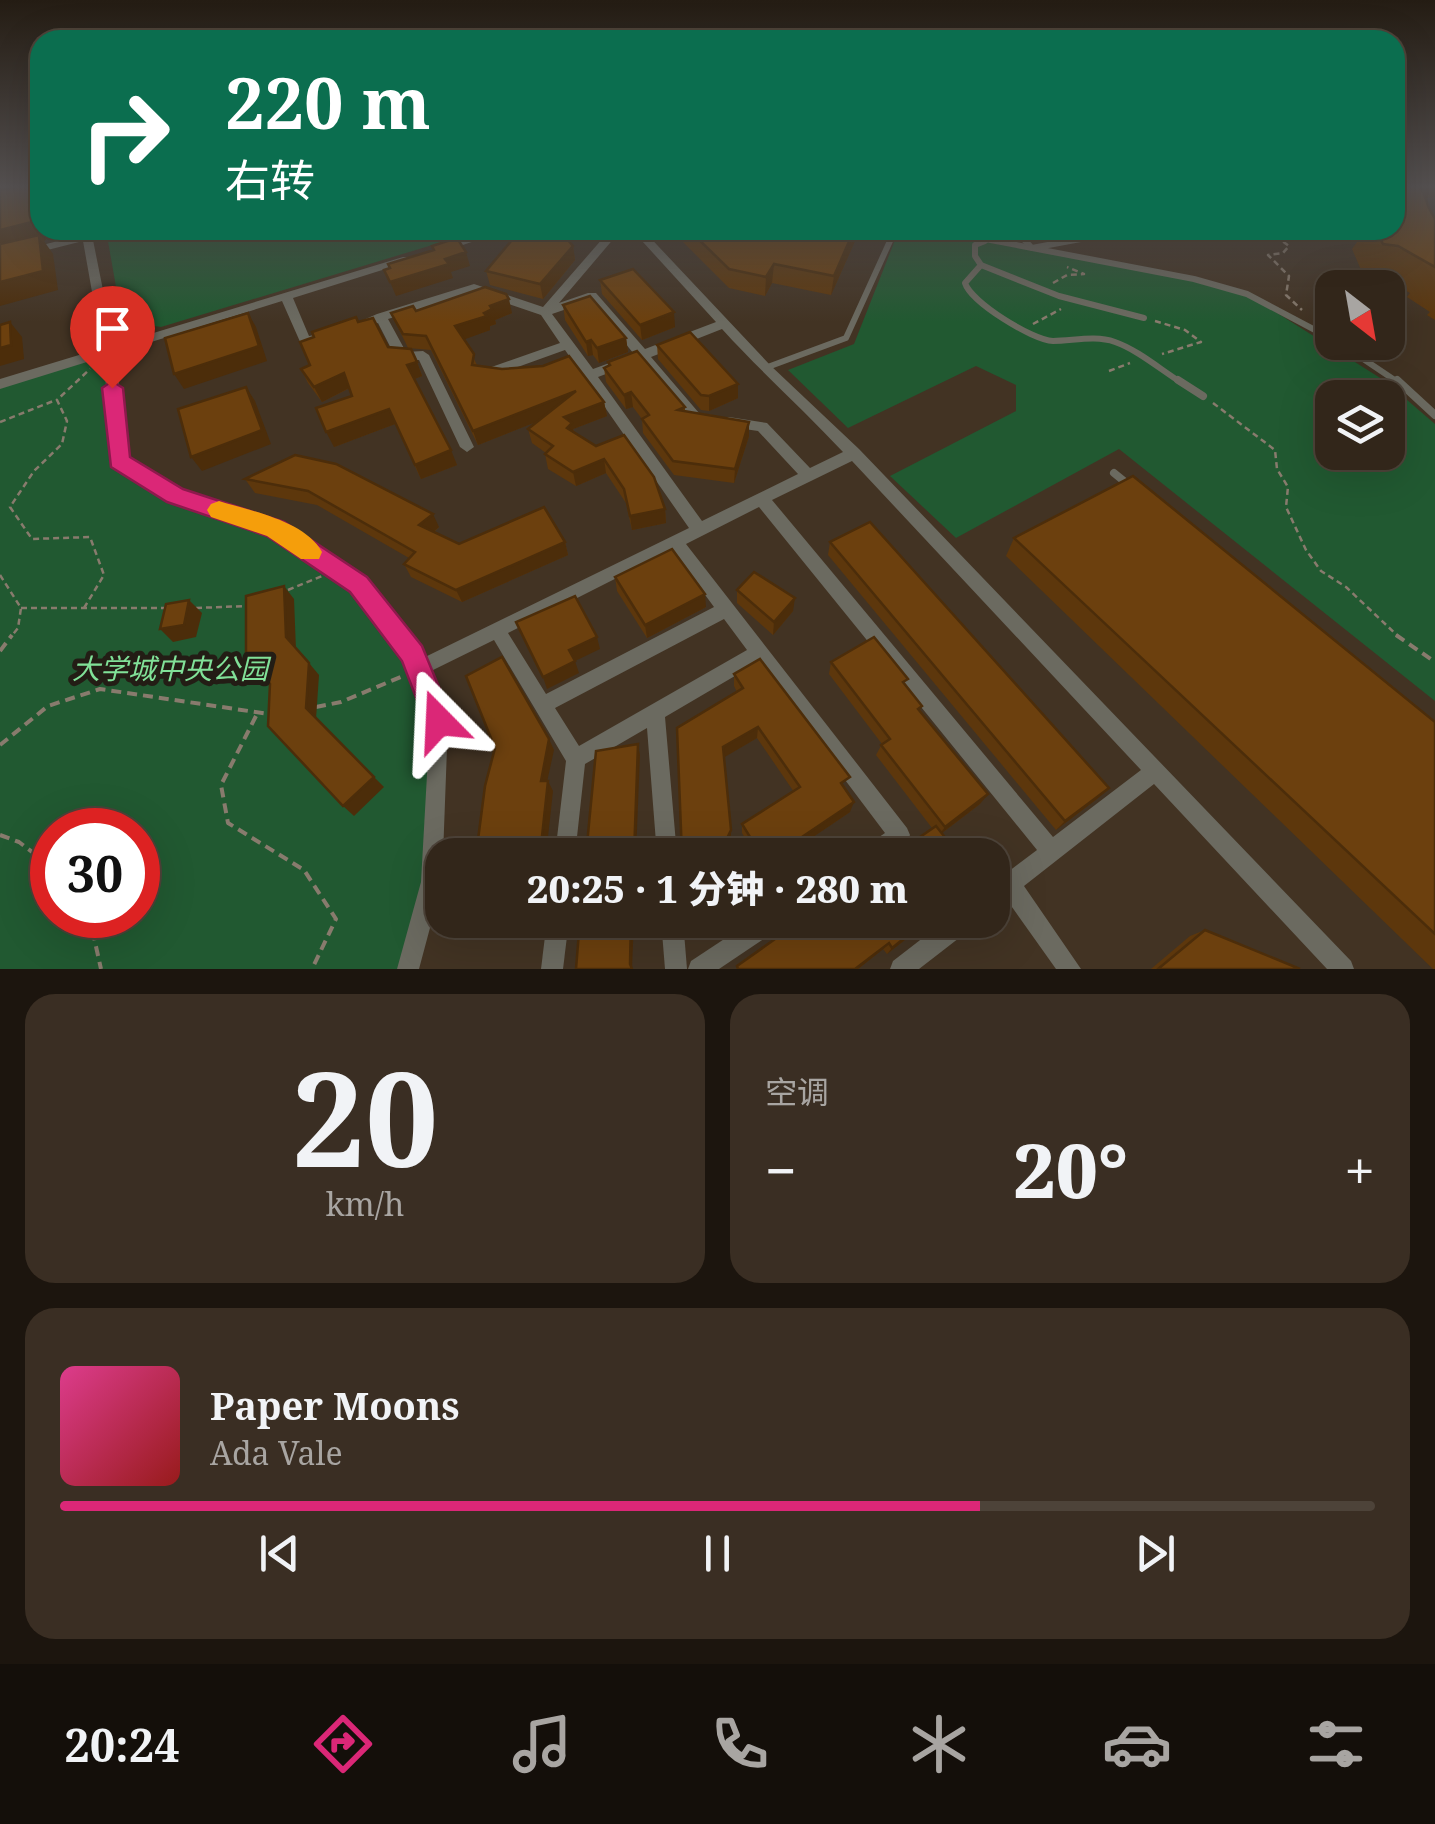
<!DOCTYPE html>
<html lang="zh">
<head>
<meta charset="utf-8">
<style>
  :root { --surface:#32261a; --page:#3a2e23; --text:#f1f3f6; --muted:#a8a5a2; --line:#4d4339; --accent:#db2777 }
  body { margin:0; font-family:"Noto Serif","Noto Sans SC",serif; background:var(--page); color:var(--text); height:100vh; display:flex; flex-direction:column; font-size:38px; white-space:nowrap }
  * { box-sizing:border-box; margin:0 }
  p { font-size:32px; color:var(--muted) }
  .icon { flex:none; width:55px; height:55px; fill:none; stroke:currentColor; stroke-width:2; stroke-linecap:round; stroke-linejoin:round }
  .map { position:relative; height:969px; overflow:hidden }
  .panel { display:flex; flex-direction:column; gap:25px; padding:25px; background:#1c150e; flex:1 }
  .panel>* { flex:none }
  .hud { position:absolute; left:30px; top:30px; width:1375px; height:210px; border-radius:30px; box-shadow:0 10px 40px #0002,0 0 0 2px var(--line); background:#0b6e4f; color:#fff; overflow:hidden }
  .needle { width:65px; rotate:149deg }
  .controls { position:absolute; left:1315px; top:270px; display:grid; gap:20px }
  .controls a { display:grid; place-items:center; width:90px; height:90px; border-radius:20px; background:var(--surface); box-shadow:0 10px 40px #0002,0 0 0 2px var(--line); font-size:50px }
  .speed { position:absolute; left:30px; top:808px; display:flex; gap:20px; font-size:50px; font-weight:700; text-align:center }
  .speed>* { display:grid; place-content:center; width:130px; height:130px; border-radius:50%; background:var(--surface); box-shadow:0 10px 40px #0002,0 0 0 2px var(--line); line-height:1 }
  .speed .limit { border:15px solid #d22; background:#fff; color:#111 }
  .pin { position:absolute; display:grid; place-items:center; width:85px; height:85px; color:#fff; margin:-102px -42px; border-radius:50% 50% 50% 0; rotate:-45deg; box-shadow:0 0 10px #0007 }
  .pin .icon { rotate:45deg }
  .me { position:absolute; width:110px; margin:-55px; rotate:339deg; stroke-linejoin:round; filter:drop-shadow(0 0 8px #0008) }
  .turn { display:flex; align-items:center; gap:35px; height:210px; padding:0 30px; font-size:45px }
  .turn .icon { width:130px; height:130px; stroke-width:2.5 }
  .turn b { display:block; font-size:70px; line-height:85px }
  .big { font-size:75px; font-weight:800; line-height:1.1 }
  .panel .tile { flex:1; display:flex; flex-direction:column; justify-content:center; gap:15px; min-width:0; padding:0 35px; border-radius:30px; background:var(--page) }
  .panel .dial { align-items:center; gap:0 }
  .dial b { font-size:130px; line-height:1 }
  .song { display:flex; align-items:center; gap:30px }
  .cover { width:120px; height:120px; border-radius:15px; background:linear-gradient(135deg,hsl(330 70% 55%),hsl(0 70% 35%)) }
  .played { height:10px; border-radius:5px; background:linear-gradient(90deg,var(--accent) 70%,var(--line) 70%) }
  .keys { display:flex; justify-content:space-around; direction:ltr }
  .heat { display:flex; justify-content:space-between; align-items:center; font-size:55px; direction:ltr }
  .panel .tiles { flex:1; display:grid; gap:25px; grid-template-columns:1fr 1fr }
  .tile:last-child { grid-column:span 2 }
  .trip { position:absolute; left:425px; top:838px; width:585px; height:100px; border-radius:30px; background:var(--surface); box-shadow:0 10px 40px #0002,0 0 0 2px var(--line); font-weight:800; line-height:100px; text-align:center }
  .dock { display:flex; height:160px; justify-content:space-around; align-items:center; background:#140f0a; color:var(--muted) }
  .dock .icon { width:70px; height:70px }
  .dock .current { color:var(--accent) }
  .dock b { font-size:45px; color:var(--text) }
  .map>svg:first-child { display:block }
  .green { fill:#215931; fill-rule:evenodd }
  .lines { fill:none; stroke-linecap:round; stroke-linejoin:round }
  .path-far1 { stroke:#887b6d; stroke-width:2.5; stroke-dasharray:6 4; stroke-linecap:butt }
  .path { stroke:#887b6d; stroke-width:4; stroke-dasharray:10 6; stroke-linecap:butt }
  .lane-far1 { stroke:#6b6a60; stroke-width:6 }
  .lane { stroke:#6b6a60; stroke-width:8 }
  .street { fill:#6b6a60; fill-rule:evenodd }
  .wall { fill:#5d370c }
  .shaded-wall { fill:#4c2d0a }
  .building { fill:#6c400e; stroke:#4c2d0a; stroke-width:2.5 }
  .route { fill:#db2777; stroke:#8e194d; stroke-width:2.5 }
  .slow { fill:#f59e0b }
  .labels { text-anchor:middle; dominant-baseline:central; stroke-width:10; stroke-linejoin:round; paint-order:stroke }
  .park-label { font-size:28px; font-style:italic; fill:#81e198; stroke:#231d15 }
</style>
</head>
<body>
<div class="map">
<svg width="1435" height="969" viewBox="0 0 1435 969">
  <rect width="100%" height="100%" fill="#423323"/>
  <g class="green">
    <polygon points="106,230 482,230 161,327 122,321"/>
    <path d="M899,230h20l267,48 61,16 138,87 50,43v277l-316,-252 -163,89 -66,-62 126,-65v-26l-40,-19 -128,62 -60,-58 66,-26zM1332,398h56v54h-56z"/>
    <path d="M109,351l10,111 56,33 100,34 84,55 54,70 26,67 -7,161 -24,87h-408v-584zM52,830h86v85h-86z"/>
  </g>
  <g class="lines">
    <g class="path-far1">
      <polyline points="1267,230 1289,246 1283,253 1268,255 1289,276 1286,295 1302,310"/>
      <polyline points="1053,283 1067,275 1084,274 1067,267"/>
      <polyline points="1155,321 1185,330 1201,342 1162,354"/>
      <polyline points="1033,324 1061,309"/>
      <polyline points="1109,371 1130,363"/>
      <polyline points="1213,403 1275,450 1277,469 1288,487 1286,507 1306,550 1321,571 1346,587 1400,638"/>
      <polyline points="0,422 56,400"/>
      <polyline points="0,575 21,608 18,628 10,638"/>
      <polyline points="288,590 322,576"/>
      <polyline points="21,608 168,608"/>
      <polyline points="84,608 104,575 90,537 32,539 10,507 34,471 62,444 67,421 57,400 90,369"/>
      <polyline points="196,608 248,606"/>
    </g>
    <g class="path">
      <polyline points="1396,635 1435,662"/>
      <polyline points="0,651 12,635"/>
      <polyline points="316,707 341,702 403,676"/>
      <polyline points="256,716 221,785 228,823 304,870 336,919 312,969"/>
      <polyline points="0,745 48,706 100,689 269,714"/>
      <polyline points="0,835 19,842 52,867"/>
      <polyline points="89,915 101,969"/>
    </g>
    <g class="lane-far1">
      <polyline points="938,230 1194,279 1247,294 1332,339"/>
      <polyline points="1015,230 1032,248 1129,230"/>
      <path d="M985,241l-10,4v11l6,9 -16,18c6,19 67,57 88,58 20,0 42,-6 62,1 23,8 46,28 67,41"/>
      <polyline points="981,265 1059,296 1144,318"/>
      <polyline points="1338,342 1399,383"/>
      <polyline points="765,368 846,338 895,230"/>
    </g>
    <g class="lane">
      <polyline points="1178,380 1203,396"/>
      <polyline points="1397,380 1435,415"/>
      <polyline points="1114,473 1130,486"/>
    </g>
    <g class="street">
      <polygon points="40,189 40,195 0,200 0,194"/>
      <path d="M81,230h10l23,115 289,-88h8v4l-118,37 16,38 17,-3v6l-21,6 -4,-1 -19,-43 -166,52 10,105 54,33 101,34 84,54 54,69 4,10 266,-130 -124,-178 -75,27h-10l-2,-3 2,-3 80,-28 -19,-28 -67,-23 -86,27 18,33 17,-1 6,4 45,92 -7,5 -7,-5 -41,-87h-22l-19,-37 -20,6 -6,-4 25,-11 97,-30 69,23 67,-77h11l-62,73 29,-10h8l49,56 71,-27 -84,-92h11l127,135 89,84 492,512 3,8h-27l-173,-185 -130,102 57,83h-25l-49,-69 -15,9v-25l45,-34 -278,-343 -73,37 221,284 3,7c-9,21 -30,20 -50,20l3,-7 22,-15 -128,-170 -92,54 12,138h-20l-10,-127 -62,36 -10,91h-20l11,-94 -72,-121 -65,32 19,49 -6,162 -23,86h-22l24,-87 9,-161 -24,-63 -53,-69 -84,-56 -99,-34 -56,-34 -11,-108 -103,32v-10l102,-31 -19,-107 -83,21v-6l81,-21zM590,301l44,53 -41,15 -41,-55zM722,329c39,43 82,81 121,123l-33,16 -43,-45 -38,-6 -5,1 -2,4 2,4 34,5 40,43 -96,47 -104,-144 42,-16 50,60 17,3 5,-1 2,-4 -2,-4 -13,-2 -48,-56zM852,461l289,309 -88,67 -281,-337zM672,550l42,57 -168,87 -38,-61zM724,619l23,31 -168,96 -24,-38z"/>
      <polygon points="491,230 507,230 448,250 444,251 438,248"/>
      <polygon points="547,920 569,920 563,969 541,969"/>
      <polygon points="661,920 683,920 687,969 665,969"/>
      <polygon points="753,920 783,920 780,928 719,969 688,969 691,961"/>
      <polygon points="946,920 975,920 972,928 919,969 890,969 893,961"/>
    </g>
  </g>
  <g class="wall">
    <polygon points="1435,186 1435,196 1425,198 1429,208 1435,219 1435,320 1427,315 1430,312 1407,297 1410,293 1377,274 1362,272 1352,249 1363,234 1361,230 1395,230"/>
    <polygon points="671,230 860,230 831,295 772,283 765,296 729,288"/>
    <polygon points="573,246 575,260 543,299 490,285 486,271"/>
    <polygon points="600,280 675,327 642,340 602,294"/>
    <polygon points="563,305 626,338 628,352 599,363 593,355 588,356 565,320"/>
    <polygon points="416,311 512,313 495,320 496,324 490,326 490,330 464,339 477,365 604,402 607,416 573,429 574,432 665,509 666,523 632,530 626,503 606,473 576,486 548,469 545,454 546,453 532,443 528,429 538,421 478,445 431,350 408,348 391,313"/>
    <polygon points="358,322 388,347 417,362 422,376 414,379 457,465 421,479 395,424 334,447 352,396 350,388 322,402 308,383 301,369 310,365"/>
    <polygon points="657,345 738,384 738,398 709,411 701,410 658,359"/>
    <polygon points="608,362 685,407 685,411 749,436 734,483 674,475 643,433 642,419 633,407 626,409 606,382 604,368 609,366"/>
    <polygon points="295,455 439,527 434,532 459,544 565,542 568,555 462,602 411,577 404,564 409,558 317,505 255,493 245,479"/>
    <polygon points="1014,538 1435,722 1435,969 1433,969 1006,556"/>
    <polygon points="830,542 1098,798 1056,830 828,555"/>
    <polygon points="615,577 706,607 647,638 617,591"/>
    <polygon points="737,590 793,611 773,635 737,603"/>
    <polygon points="831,662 905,685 920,712 980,804 942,833 932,828 876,755 882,744 829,674"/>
    <polygon points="734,674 846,788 845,788 850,812 792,851 793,855 755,855 742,833 742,824 794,792 757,738 724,757 731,839 682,855 737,692 734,686"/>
    <polygon points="470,920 539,920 539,924 475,925"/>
    <polygon points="802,920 930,920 887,954 883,949 858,969 737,969 737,966"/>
    <polygon points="1205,930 1300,969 1151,969 1190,936"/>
  </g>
  <g class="shaded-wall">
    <polygon points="29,186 40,199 40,230 45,230 46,240 44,241 53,254 58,290 0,306 0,230"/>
    <polygon points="1413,186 1435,186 1435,196 1399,205"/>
    <polygon points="854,230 860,230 831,295 834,276"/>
    <polygon points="573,246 575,260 543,299 540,284"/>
    <polygon points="466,252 470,266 451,272 453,278 396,296 390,282 445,259"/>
    <polygon points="774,264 772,283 765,296 766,277"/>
    <polygon points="509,299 512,313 495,320 496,324 490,326 490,330 460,341 455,326 484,313 490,306"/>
    <polygon points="674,312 675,327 642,340 640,325"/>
    <polygon points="248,313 256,327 267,361 184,389 174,374"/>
    <polygon points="10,322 22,337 24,359 0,366 0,348"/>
    <polygon points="626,338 628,352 599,363 597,348"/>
    <polygon points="591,340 593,355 588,356 586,342"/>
    <polygon points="417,362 422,376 412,380 407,365"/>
    <polygon points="344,373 351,387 322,402 314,387"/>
    <polygon points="738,384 738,398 709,411 709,396"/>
    <polygon points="246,387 255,401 271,444 202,471 191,457"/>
    <polygon points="576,391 579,405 478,445 473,431"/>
    <polygon points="631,392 633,407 626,409 624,395"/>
    <polygon points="604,402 607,416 573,429 574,437 570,442 564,417"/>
    <polygon points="389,409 395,424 334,447 326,432"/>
    <polygon points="749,422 749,436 734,483 735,469"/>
    <polygon points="451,450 457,465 421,479 415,465"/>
    <polygon points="604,459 606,473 576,486 573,472"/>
    <polygon points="665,509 666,523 632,530 630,516"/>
    <polygon points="433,514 439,527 426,538 419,525"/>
    <polygon points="565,542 568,555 462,602 456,590"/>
    <polygon points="284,586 294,599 296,650 286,637"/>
    <polygon points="705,594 706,607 647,638 645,625"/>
    <polygon points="795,598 793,611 773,635 774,622"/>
    <polygon points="189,600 202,613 196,637 173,642 160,629"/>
    <polygon points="597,637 600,649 575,661 579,673 547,689 543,677 569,650"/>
    <polygon points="309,663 319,675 316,719 306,708"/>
    <polygon points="758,727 757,738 723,758 723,747"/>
    <polygon points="549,739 554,750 545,791 541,781"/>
    <polygon points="638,744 640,755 636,855 634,855"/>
    <polygon points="374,777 384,787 354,816 343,806"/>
    <polygon points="548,781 553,791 546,855 540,855"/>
    <polygon points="1109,788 1098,798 1056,830 1065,821"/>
    <polygon points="988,794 980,804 938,836 945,827"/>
    <polygon points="854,802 850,812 788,854 790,845"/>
    <polygon points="731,830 731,839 723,855 719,855"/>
    <polygon points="631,920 634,920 632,969 630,964"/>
    <polygon points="927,920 930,920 887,954 892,948"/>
    <polygon points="889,943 883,949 858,969 855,969"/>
  </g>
  <g class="building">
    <polygon points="19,186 29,186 32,222 0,230 0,190"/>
    <polygon points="1395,186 1421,186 1429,208 1435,219 1435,267 1398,246 1383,244 1376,230 1395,230"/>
    <polygon points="529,230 559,230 573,246 540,284 486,271 517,234"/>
    <polygon points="689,230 854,230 834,276 774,264 766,277 729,269"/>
    <polygon points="39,235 43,271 0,282 0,244"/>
    <polygon points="457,238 466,252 445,259 449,264 390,282 384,270 390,268 388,264 434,250 432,246"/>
    <polygon points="633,269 674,312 640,325 600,280"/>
    <polygon points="485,287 506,294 509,299 490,306 492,309 484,313 487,316 455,326 474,354 472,365 502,369 543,366 569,356 604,402 564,417 572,423 567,428 596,446 624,435 654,477 665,509 630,516 624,489 604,459 573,472 545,454 553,446 528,429 576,391 473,431 426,336 403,334 391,313 413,306 416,311"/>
    <polygon points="590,296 626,338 597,348 591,340 586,342 563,305"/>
    <polygon points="248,313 259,346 174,374 165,338"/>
    <polygon points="356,317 358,322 373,318 388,347 411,349 417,362 407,365 451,450 415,465 389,409 326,432 316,408 352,396 344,373 314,387 301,369 310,365 300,342 314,337 312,332"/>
    <polygon points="10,322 11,345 0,348 0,325"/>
    <polygon points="690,332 738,384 709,396 701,395 657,345"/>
    <polygon points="637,351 685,407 678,410 749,422 735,469 673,461 642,419 649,415 631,392 624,395 604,368 610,365 608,362"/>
    <polygon points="246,387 262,430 191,457 178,409"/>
    <polygon points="295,455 336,464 433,514 419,525 459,544 544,507 565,542 456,590 404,564 415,552 308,491 245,479"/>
    <polygon points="1133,476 1435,722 1435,934 1014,538"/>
    <polygon points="870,522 1109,788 1065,821 830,542"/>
    <polygon points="672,549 705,594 645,625 615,577"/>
    <polygon points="754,572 795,598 774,622 737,590"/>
    <polygon points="284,586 286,637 309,663 306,708 374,777 343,806 268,726 270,684 246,654 246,596"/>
    <polygon points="575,596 597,637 569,650 575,661 543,677 516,622"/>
    <polygon points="189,600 184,625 160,629 166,604"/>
    <polygon points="874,637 908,679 903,682 922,706 918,709 988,794 945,827 881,745 890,739 831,662"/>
    <polygon points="502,657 549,739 541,781 548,781 540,855 476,855 485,786 495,748 466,676"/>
    <polygon points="760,659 850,777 841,783 854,802 790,845 793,855 761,855 742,824 800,787 758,727 723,747 731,830 719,855 682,855 677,728 743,688 734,674"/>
    <polygon points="638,744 634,855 586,855 596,751"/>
    <polygon points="936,826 959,855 894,855"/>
    <polygon points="580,920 631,920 630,964 632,969 576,969"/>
    <polygon points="802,920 927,920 892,948 889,943 855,969 738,969 737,966"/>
    <polygon points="1205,930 1300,969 1158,969"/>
  </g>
  <linearGradient id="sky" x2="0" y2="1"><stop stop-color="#241c13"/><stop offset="0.58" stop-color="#545050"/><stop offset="1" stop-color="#545050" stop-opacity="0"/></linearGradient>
  <rect width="1435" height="322" fill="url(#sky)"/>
  <polygon class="route" points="112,381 123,388 130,457 183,489 284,522 367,577 422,646 453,721 449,731 439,735 429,731 402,661 350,592 267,536 167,502 111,467 102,388"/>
  <path class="slow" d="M219,501c32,10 86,20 103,51l-3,7h-18l-34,-23 -56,-19 -4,-7 4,-6z"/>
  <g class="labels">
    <g class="park-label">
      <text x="170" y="668">大学城中央公园</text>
    </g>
  </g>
</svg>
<div class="controls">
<a><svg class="needle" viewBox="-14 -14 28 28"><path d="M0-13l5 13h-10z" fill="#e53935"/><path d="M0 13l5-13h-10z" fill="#a8a5a2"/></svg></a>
<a><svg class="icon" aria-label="layers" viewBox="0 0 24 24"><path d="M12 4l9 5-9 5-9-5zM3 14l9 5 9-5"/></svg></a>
</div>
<div class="speed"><div class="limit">30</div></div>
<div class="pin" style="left:112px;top:388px;background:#d93025"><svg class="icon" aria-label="arrive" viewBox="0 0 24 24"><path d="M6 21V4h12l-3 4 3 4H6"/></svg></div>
<svg class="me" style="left:439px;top:721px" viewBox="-20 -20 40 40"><path d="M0-17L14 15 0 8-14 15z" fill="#db2777" stroke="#fff" stroke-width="4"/></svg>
<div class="trip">20:25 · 1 分钟 · 280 m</div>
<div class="hud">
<div class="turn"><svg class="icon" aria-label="right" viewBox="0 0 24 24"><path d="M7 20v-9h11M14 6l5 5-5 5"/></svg><div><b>220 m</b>右转</div></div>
</div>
</div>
<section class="panel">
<div class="tiles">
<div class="tile dial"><b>20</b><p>km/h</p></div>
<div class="tile"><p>空调</p>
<div class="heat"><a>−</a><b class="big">20°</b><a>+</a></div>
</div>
<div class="tile">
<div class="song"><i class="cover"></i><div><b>Paper Moons</b><p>Ada Vale</p></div></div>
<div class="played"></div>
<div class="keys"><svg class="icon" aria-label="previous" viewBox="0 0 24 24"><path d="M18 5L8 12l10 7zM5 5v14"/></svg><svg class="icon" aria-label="pause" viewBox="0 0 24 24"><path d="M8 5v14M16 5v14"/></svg><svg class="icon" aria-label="next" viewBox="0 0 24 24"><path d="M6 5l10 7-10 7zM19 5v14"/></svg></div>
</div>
</div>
</section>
<nav class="dock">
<b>20:24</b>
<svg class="icon current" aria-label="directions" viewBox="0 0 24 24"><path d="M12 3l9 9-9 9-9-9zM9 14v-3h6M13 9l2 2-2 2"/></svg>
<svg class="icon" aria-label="music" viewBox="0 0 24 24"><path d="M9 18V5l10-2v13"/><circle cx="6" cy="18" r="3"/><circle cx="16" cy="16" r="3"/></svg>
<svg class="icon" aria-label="phone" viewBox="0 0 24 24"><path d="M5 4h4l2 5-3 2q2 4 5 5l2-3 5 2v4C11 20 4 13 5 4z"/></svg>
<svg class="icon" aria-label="climate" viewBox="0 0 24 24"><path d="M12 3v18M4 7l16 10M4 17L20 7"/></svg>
<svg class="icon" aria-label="car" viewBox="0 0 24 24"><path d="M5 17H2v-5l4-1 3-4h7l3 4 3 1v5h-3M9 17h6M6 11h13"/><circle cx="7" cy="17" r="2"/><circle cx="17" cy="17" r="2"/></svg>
<svg class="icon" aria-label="filters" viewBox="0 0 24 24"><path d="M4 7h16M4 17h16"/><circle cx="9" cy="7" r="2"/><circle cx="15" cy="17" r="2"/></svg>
</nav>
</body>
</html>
